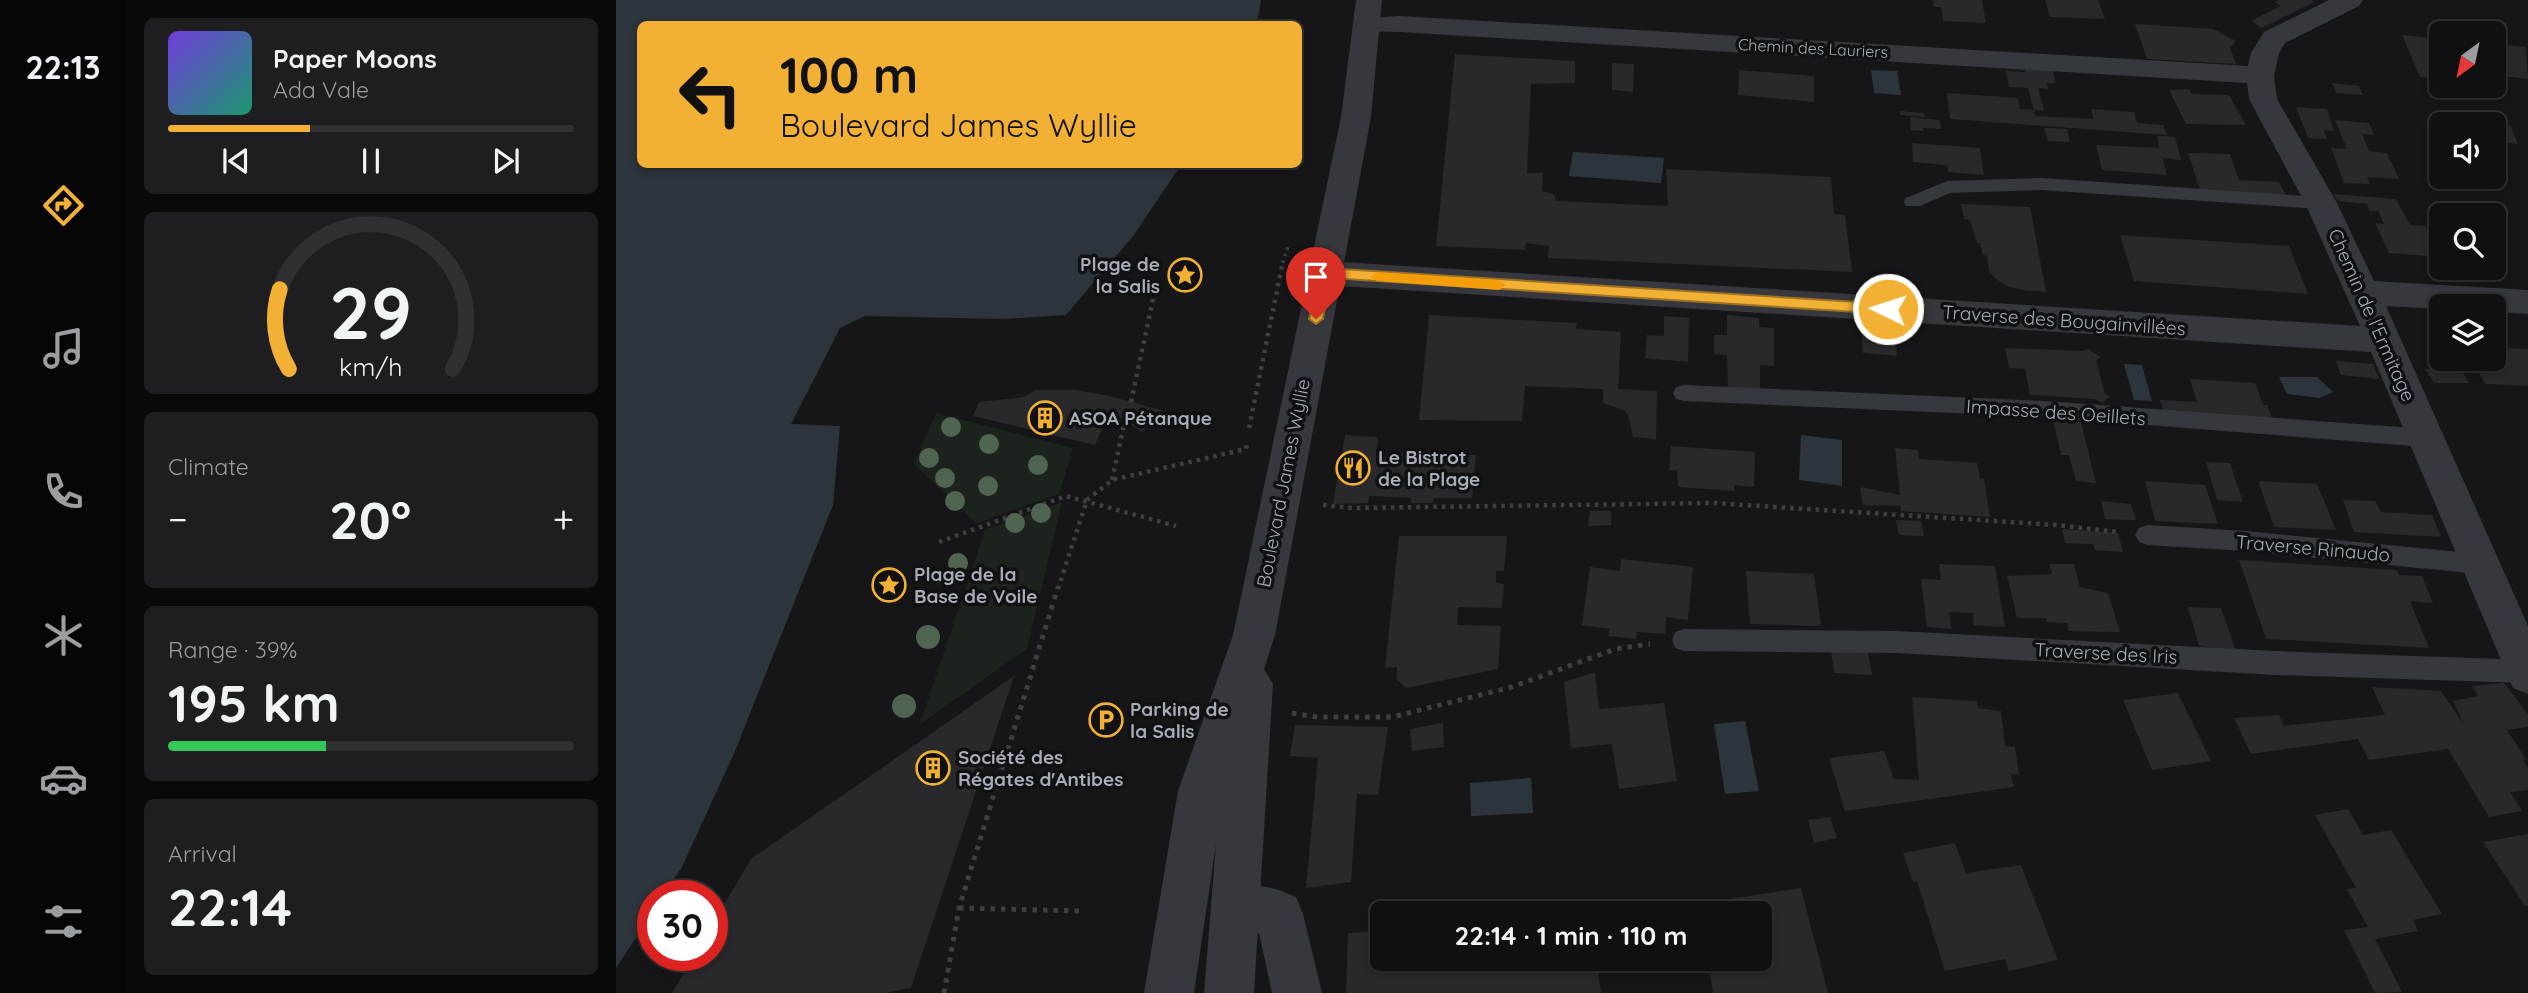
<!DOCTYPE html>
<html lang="en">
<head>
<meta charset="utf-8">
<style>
  :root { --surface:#101012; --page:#1e1e20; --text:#f1f3f6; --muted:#9c9d9f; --line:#303032; --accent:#f2b134 }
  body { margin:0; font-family:Quicksand,sans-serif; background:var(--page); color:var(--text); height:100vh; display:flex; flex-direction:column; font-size:26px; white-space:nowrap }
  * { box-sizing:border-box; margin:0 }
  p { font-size:23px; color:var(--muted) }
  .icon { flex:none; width:38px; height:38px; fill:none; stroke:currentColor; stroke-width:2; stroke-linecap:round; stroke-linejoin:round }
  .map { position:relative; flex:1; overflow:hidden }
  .sheet { display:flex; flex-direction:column; gap:18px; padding:18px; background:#09090a; width:490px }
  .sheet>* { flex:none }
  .guide { position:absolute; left:21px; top:21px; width:665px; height:147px; border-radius:10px; box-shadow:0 4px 10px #0003,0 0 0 2px var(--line); background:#f2b134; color:#111; overflow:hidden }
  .needle { width:46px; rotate:213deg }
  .buttons { position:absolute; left:1813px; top:21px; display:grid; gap:14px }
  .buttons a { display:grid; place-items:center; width:77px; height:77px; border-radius:10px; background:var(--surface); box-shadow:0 4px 10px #0003,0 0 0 2px var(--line); font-size:35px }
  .speed { position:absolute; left:21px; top:880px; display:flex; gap:14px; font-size:35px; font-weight:700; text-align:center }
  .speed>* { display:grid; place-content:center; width:91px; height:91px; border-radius:50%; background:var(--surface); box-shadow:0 4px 10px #0003,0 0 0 2px var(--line); line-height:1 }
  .speed .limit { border:10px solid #d22; background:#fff; color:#111 }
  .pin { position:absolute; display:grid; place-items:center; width:60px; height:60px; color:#fff; margin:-72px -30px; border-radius:50% 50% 50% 0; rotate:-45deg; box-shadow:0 0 7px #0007 }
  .pin .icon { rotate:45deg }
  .me { position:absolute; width:77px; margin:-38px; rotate:274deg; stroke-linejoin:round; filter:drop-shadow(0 0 5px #0008) }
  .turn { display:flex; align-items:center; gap:24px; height:147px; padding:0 28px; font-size:32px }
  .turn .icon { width:91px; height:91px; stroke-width:2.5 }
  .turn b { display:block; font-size:49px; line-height:60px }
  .big { font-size:52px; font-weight:700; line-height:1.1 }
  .sheet .widget { flex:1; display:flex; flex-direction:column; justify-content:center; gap:10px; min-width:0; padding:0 24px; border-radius:10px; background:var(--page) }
  .sheet .dial { align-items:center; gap:0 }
  .dial svg { height:182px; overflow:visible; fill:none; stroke:var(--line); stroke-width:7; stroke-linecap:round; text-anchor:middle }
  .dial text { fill:var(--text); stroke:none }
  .song { display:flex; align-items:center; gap:21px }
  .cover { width:84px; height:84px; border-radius:10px; background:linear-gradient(135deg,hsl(260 70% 55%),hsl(160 70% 35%)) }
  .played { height:7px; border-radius:4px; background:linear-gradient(90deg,var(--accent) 35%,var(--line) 35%) }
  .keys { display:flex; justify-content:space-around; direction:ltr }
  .heat { display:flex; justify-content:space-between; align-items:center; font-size:38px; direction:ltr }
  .charge { height:10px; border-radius:5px; background:linear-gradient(90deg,#34c759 39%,var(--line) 0) }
  .trip { position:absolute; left:754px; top:901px; width:402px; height:70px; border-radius:10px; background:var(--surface); box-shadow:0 4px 10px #0003,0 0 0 2px var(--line); font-weight:700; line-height:70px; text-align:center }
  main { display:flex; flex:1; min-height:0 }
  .dock { display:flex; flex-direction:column; width:126px; justify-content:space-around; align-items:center; background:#060607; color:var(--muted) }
  .dock .icon { width:49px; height:49px }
  .dock .active { color:var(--accent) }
  .dock b { font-size:32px; color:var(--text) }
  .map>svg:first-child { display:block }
  .green { fill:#1c231d }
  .water { fill:#2c353c }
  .building { fill:#29292c }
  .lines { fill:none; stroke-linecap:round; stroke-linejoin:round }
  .path-far2 { stroke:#3d3f44; stroke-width:3.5; stroke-dasharray:2.5 4.5; stroke-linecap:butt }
  .path-far1 { stroke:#3d3f44; stroke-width:4.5; stroke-dasharray:3.5 5; stroke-linecap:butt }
  .path { stroke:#3d3f44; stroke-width:5; stroke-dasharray:4.5 6; stroke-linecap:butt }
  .service { fill:#37383d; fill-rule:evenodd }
  .minor { fill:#37383d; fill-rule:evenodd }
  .tertiary { fill:#37383d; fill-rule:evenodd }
  .tree { fill:#506452 }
  .route { fill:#f2b134; stroke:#9d7322; stroke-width:2 }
  .slow { fill:#f59e0b }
  .labels { text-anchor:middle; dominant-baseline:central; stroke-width:7; stroke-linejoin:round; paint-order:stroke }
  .far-street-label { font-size:16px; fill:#a8adb8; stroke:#111113 }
  .poi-label { font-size:19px; font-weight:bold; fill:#a8adb8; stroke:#111113; text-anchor:start }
  .street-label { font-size:19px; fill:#a8adb8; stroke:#111113 }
</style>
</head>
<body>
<main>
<nav class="dock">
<b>22:13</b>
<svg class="icon active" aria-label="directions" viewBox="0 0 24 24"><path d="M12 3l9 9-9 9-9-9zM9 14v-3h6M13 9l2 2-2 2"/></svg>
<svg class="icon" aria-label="music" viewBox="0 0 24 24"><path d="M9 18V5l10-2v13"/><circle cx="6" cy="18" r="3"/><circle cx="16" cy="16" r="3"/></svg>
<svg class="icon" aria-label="phone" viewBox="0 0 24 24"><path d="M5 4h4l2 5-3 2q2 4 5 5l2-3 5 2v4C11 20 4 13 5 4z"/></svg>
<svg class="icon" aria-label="climate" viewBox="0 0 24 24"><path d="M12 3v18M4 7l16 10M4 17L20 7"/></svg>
<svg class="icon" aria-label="car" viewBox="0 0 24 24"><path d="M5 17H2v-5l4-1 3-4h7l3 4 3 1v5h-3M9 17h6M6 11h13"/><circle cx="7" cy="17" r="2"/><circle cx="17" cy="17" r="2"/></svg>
<svg class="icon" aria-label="filters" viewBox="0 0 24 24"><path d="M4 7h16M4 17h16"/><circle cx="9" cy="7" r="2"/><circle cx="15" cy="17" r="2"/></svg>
</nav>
<section class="sheet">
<div class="widget">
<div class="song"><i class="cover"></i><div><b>Paper Moons</b><p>Ada Vale</p></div></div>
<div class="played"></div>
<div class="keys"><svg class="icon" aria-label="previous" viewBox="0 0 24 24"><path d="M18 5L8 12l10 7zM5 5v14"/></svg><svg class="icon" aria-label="pause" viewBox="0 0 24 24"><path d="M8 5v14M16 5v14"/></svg><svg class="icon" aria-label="next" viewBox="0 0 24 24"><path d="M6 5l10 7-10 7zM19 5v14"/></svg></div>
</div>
<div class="widget dial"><svg viewBox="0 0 100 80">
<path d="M14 69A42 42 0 1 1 86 69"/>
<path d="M14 69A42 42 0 0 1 10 34" stroke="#f2b134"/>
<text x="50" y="56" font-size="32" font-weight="700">29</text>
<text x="50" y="72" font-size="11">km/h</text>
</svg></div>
<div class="widget"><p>Climate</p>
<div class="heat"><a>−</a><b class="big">20°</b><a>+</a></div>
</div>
<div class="widget"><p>Range · 39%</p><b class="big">195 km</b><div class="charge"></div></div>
<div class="widget"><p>Arrival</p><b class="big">22:14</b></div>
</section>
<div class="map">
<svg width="1912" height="993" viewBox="0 0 1912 993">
  <rect width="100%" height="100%" fill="#161618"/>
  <g class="green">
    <polygon points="320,413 457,448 443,494 360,523 298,464"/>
    <polygon points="446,502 411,649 304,724 369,530"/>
  </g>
  <g class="water">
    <polygon points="0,0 645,0 641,24 24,24 24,164 565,165 517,236 450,315 388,319 249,316 224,328 175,424 224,426 217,505 119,751 66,867 47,896 37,896 37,912 0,968"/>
    <polygon points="1255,70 1281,71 1285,95 1258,93"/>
    <polygon points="957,152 1048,158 1045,183 953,176"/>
    <polygon points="1508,364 1526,365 1536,401 1518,400"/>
    <polygon points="1663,377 1701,377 1717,392 1704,398 1671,394"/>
    <polygon points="1185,435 1226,440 1226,486 1183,480"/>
    <polygon points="1129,721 1143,791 1109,794 1098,724"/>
    <polygon points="915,778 917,813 855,816 854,783"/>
  </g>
  <g class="building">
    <polygon points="1317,0 1366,0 1370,23 1327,21 1325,7 1318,7"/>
    <polygon points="1429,0 1482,0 1489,19 1434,17"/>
    <polygon points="1663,0 1695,0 1698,2 1646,28 1635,21 1665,6 1659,2"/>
    <polygon points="1519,24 1597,29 1620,41 1614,48 1620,64 1531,59"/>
    <polygon points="1786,35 1825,39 1825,79 1804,77"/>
    <polygon points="1878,44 1910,47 1912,79 1878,75"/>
    <polygon points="839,54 959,61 959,83 915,84 911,173 927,173 926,191 939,195 939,201 1052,206 1050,169 1215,177 1218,214 1229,215 1236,272 932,258 933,246 910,243 909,250 820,246"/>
    <polygon points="996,63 1018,64 1017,92 996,90"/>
    <polygon points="1408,65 1436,67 1440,83 1431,83 1432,89 1422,88 1428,110 1418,110 1412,88 1393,87 1390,71 1409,72"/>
    <polygon points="1123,70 1198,76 1198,102 1122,95"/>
    <polygon points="1716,83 1743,86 1747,95 1720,93"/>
    <polygon points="1573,89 1576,94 1613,95 1630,125 1570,124 1553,90"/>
    <polygon points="1331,93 1402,98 1404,109 1418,110 1419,116 1478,119 1475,109 1518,112 1521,123 1547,125 1551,135 1334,119"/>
    <polygon points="1680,107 1711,109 1718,131 1708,130 1711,139 1692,138"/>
    <polygon points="1283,111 1308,113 1309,117 1284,115"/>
    <polygon points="1294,117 1324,120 1325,129 1307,128 1308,131 1295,130"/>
    <polygon points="1719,120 1753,123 1758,135 1746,134 1753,151 1771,153 1783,179 1751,177 1754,184 1728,183 1715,148 1731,149"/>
    <polygon points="1878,124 1894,125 1902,144 1879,142"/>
    <polygon points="1428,128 1451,129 1454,142 1432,141"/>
    <polygon points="1541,136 1559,137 1565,160 1547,158 1551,175 1486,170 1480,145 1543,148"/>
    <polygon points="1296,143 1364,148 1368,175 1332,172 1331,165 1297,162"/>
    <polygon points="1572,153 1614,154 1623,180 1663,182 1670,196 1585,192"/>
    <polygon points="1717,194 1780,199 1794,225 1810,226 1825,257 1773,253 1759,223 1768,224 1762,211 1754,211 1751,204 1722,201"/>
    <polygon points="1345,204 1414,207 1430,292 1406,290 1391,286 1380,279 1373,271 1371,256 1367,255 1364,243 1361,243 1354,220 1348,219"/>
    <polygon points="1504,235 1673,246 1692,294 1518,281"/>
    <polygon points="813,315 961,323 960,329 1005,332 1002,389 1041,391 1040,439 1017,437 1013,418 1009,411 987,403 987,389 909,386 906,421 803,420"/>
    <polygon points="1111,315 1143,318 1143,327 1158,328 1158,366 1144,365 1144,389 1112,388 1111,355 1098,354 1098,335 1111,335"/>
    <polygon points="1048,316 1073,318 1072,362 1029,358 1031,335 1048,336"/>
    <polygon points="1245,325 1278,328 1281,356 1247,353"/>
    <polygon points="1878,347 1912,349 1912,386 1869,384 1856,359 1878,359"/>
    <polygon points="1389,348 1467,351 1472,349 1485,357 1480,360 1489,394 1494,396 1486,403 1479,399 1414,395 1409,369 1393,368"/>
    <polygon points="1720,361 1757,364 1763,379 1725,375"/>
    <polygon points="1809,369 1846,371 1853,383 1818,383"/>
    <polygon points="1574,379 1639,383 1647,405 1651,405 1656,418 1548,412 1544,400 1581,402"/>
    <polygon points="419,390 460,390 494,396 548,411 526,432 494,411 479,445 357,416 363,402 408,397"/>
    <polygon points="1437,419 1465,422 1480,483 1460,481 1453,455 1445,455"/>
    <polygon points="729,435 762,437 760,456 775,456 776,453 860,455 856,498 818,498 817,503 795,503 795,498 753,496 752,503 717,504"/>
    <polygon points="1055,446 1139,452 1138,487 1118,485 1118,491 1062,487 1061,470 1053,470"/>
    <polygon points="1279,448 1302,450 1303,459 1361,463 1364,478 1368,479 1374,517 1285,511 1285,506 1247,505 1244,487 1284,495"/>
    <polygon points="1590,462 1614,463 1627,502 1601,500"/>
    <polygon points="1529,481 1589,485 1602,524 1539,521"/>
    <polygon points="1642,481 1701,484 1720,530 1658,527"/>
    <polygon points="1727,500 1759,501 1765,512 1816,515 1825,537 1738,532"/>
    <polygon points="1485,501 1515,504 1520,520 1489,519"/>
    <polygon points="974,511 995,511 995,525 972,526"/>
    <polygon points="1280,520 1305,521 1308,536 1283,535"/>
    <polygon points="1446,529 1502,533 1507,552 1479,550 1477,544 1449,543"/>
    <polygon points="783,536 891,536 888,571 880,571 880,583 888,584 886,608 842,607 841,625 885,626 882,669 790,688 781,680 781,667 769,668"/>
    <polygon points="1005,559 1077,567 1072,620 1050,617 1049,634 1021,632 1020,639 992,636 994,629 966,625 974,567 1004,571"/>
    <polygon points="1623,560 1781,570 1783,575 1806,576 1817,603 1794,601 1813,648 1650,639"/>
    <polygon points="1323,564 1379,566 1389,627 1358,625 1357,613 1333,612 1336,629 1311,627 1305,579 1325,580"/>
    <polygon points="1433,564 1458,564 1464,587 1492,593 1504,632 1453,631 1451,623 1431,622 1430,618 1401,618 1391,576 1436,574"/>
    <polygon points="1130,571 1198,574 1205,626 1134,624"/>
    <polygon points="1572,607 1605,608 1620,651 1583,646"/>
    <polygon points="1215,650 1252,652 1256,675 1218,673"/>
    <polygon points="979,672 983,709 1048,703 1061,781 1003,789 996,744 955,748 948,682"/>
    <polygon points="398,676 295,988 269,993 56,993 78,956 96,956 96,925 135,859"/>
    <polygon points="1888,683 1912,714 1912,727 1891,730 1910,759 1907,760 1912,768 1912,790 1894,792 1906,811 1873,817 1832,749 1753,760 1742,739 1635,754 1618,718 1663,715 1668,726 1769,715 1756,687 1825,691 1849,726 1837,701 1862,696 1856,686"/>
    <polygon points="1562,693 1595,761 1536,770 1507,700"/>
    <polygon points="1296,697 1361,701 1362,708 1385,711 1389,746 1399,747 1403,775 1395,774 1398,787 1229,811 1213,758 1268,751 1278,779 1303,780"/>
    <polygon points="827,723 828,747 796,751 794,729"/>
    <polygon points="679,725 772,727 762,795 741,794 735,882 690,888 702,758 674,756"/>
    <polygon points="1732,809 1747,835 1775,830 1826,914 1797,920 1802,931 1759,939 1786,992 1759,993 1728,930 1752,927 1731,889 1740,888 1699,815"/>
    <polygon points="1214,817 1221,838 1198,843 1192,820"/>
    <polygon points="1912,834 1912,906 1909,906 1867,842"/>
    <polygon points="1339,843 1350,873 1405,865 1442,960 1393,971 1389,959 1329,971 1301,881 1297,882 1287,853"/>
    <polygon points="1185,888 1212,993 1097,993 1091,959 1144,959 1144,914 1082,914 1081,904"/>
    <polygon points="766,931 766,959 980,959 985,993 730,993 732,933"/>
  </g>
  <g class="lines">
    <polyline class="path-far2" points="667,263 671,249 674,249"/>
    <g class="path-far1">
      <polyline points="515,402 537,299"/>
      <polyline points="633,428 667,261"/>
      <polyline points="496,480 509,420"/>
      <polyline points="707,505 736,508 1097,503 1441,525 1502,532"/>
      <polyline points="323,542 450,496 560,526"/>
      <polyline points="442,589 471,500 496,480 630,449 631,444"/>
    </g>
    <g class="path">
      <polyline points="676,713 701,717 776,717 896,687 999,649 1034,644"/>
      <polyline points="343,908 464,911"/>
      <polyline points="328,993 343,908 442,587"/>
    </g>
    <g class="service">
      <polygon points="1425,178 1705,197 1712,199 1714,203 1712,207 1705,209 1425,190 1334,193 1304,206 1290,206 1288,202 1290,198 1331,181"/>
      <polygon points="1068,385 1429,401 1811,429 1819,432 1822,438 1819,444 1811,447 1429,417 1068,401 1060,399 1057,393 1060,387"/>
      <polygon points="1531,525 1630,531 1864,554 1872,557 1876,564 1872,571 1864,574 1630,551 1531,545 1523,542 1519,535 1523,528"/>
      <polygon points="1068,629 1281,631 1659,651 1911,660 1912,683 1659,675 1281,653 1068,651 1059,648 1056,640 1059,632"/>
    </g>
    <g class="minor">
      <polygon points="1713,0 1747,0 1743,6 1669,43 1663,53 1658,76 1661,99 1721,203 1758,281 1912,290 1912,314 1878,312 1878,306 1825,306 1825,309 1770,306 1912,626 1912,694 1897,688 1755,352 709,285 697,281 692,273 697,265 709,261 1744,326 1689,203 1633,99 1631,83 783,32 740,31 737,25 740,19 783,16 1632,66 1635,53 1648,32"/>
      <polygon points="621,880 663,890 680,897 687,914 706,993 656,993 643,933 604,921 597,904 604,887"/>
    </g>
    <polygon class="tertiary" points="740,0 766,0 755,117 659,635 648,669 657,684 638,993 588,993 600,844 578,993 528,993 562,791 617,635 725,117"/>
  </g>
  <g class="tree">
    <circle cx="335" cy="427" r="10"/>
    <circle cx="373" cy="444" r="10"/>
    <circle cx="313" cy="458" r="10"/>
    <circle cx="422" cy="465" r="10"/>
    <circle cx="329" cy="478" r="10"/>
    <circle cx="372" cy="486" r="10"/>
    <circle cx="339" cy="501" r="10"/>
    <circle cx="425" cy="513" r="10"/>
    <circle cx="399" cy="523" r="10"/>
    <circle cx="342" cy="563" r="10"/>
    <circle cx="312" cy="637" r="12"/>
    <circle cx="288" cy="706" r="12"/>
  </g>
  <polygon class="route" points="709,268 1272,304 1279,309 1272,314 715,278 707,319 700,324 693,319 702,273"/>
  <polygon class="slow" points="761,272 883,280 890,285 883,290 761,281 754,277"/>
  <defs>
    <symbol id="sight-ring" viewBox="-11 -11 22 22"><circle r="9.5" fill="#111113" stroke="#f2b134" stroke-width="1.5"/><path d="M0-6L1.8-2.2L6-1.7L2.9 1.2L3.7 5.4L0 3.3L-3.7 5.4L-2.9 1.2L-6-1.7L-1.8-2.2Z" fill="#f2b134"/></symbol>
    <symbol id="building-ring" viewBox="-11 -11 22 22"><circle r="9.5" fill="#111113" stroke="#f2b134" stroke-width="1.5"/><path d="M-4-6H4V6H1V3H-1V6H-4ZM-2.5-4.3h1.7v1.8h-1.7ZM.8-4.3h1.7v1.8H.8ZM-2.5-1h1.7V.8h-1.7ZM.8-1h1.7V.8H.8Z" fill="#f2b134"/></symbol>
    <symbol id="restaurant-ring" viewBox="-11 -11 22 22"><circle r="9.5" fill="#111113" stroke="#f2b134" stroke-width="1.5"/><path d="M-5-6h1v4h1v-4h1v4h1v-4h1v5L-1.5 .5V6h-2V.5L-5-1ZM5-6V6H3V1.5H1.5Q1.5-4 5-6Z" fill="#f2b134"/></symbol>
    <symbol id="parking-ring" viewBox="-11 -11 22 22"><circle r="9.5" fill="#111113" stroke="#f2b134" stroke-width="1.5"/><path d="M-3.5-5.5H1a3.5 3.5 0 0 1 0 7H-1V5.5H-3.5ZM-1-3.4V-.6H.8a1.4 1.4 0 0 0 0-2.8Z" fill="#f2b134"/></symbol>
  </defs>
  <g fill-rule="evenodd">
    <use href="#sight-ring" x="550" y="256" width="38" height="38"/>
    <use href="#building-ring" x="410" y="399" width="38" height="38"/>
    <use href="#restaurant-ring" x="718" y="449" width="38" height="38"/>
    <use href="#sight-ring" x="254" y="566" width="38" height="38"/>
    <use href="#parking-ring" x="471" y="701" width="38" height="38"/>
    <use href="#building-ring" x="298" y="749" width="38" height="38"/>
  </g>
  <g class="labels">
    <g class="far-street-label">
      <text transform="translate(1197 48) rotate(3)">Chemin des Lauriers</text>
    </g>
    <g class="poi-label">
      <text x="544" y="264" text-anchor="end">Plage de<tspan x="544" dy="22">la Salis</tspan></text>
      <text x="453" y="418">ASOA Pétanque</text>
      <text x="762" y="457">Le Bistrot<tspan x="762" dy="22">de la Plage</tspan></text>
      <text x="298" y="574">Plage de la<tspan x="298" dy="22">Base de Voile</tspan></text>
      <text x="514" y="709">Parking de<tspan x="514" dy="22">la Salis</tspan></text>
      <text x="342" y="757">Société des<tspan x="342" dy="22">Régates d'Antibes</tspan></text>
    </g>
    <g class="street-label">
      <text transform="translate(1756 315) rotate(66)">Chemin de l'Ermitage</text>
      <text transform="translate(1448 320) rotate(4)">Traverse des Bougainvillées</text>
      <text transform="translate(1440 412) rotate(4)">Impasse des Oeillets</text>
      <text transform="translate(667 483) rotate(-79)">Boulevard James Wyllie</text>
      <text transform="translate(1697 548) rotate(5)">Traverse Rinaudo</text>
      <text transform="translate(1490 653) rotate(3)">Traverse des Iris</text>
    </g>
  </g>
</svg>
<div class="buttons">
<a><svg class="needle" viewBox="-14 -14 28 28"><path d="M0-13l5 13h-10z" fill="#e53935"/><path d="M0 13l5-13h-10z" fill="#9c9d9f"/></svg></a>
<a><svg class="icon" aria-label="sound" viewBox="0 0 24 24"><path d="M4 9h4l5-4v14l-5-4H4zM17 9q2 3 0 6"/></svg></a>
<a><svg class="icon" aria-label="search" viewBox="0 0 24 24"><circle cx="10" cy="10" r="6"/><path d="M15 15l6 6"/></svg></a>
<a><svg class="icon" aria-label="layers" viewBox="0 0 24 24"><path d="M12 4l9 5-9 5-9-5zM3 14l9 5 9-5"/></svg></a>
</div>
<div class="speed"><div class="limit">30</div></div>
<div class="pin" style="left:700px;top:319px;background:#d93025"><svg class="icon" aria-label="arrive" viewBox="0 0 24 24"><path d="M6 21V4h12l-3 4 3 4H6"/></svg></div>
<svg class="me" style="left:1272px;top:309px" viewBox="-20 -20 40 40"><circle r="17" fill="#f2b134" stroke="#fff" stroke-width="3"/><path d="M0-11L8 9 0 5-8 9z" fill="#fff"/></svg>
<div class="trip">22:14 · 1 min · 110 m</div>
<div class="guide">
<div class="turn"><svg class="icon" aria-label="left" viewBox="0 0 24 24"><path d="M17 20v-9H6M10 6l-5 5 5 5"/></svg><div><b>100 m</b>Boulevard James Wyllie</div></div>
</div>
</div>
</main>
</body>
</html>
